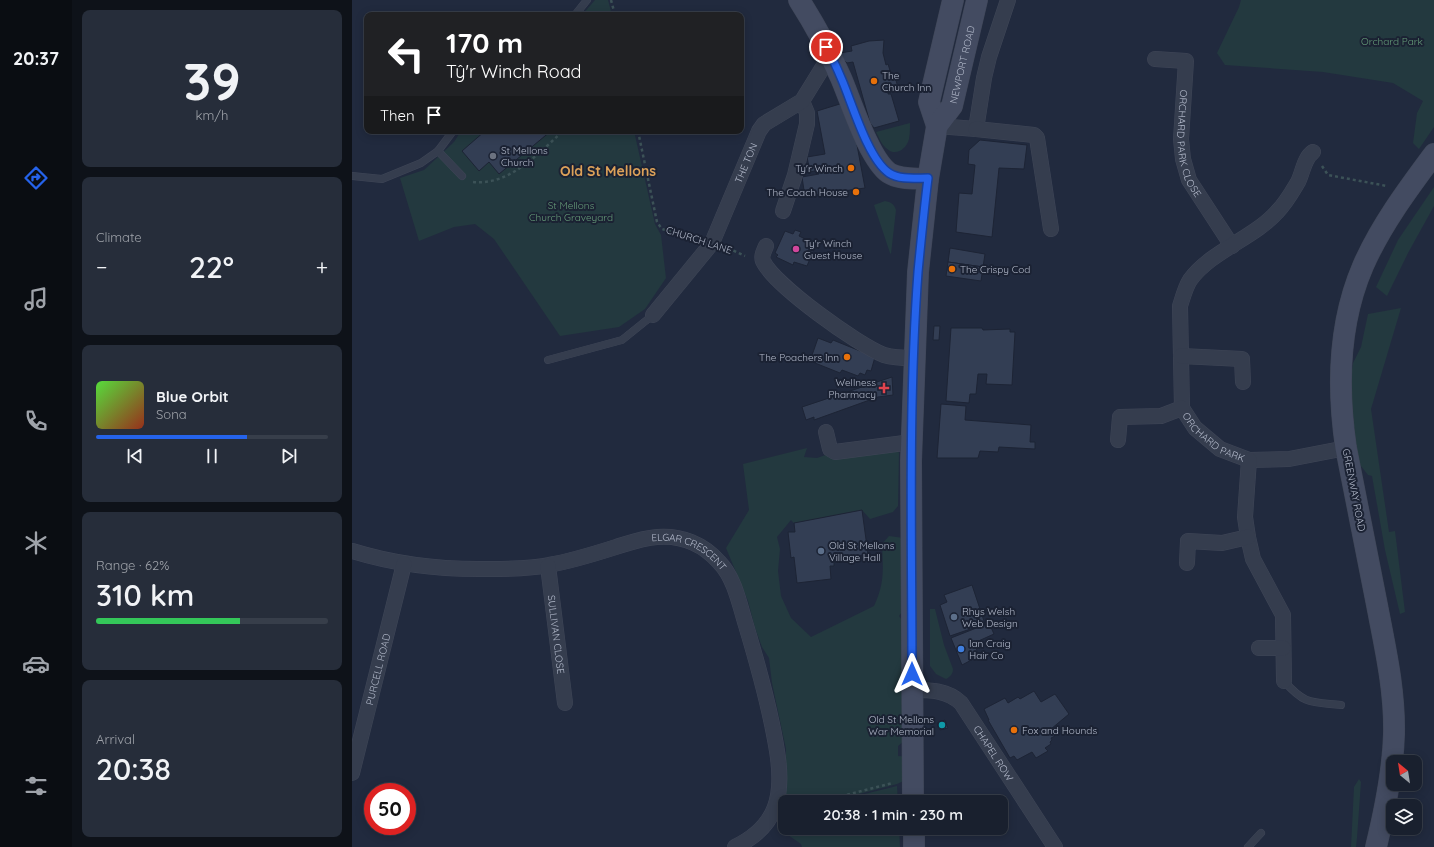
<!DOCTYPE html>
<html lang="en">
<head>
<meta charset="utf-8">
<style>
  :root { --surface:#19202e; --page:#262d3a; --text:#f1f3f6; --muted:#9fa3aa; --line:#373e4a; --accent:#2563eb }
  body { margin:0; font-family:Quicksand,sans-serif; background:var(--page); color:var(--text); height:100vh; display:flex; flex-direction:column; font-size:15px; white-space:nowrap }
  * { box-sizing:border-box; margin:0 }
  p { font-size:13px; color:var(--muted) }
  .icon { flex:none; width:22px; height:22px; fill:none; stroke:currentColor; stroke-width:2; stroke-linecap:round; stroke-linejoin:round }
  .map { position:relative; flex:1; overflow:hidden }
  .sheet { display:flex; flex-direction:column; gap:10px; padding:10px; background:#0e1219; width:280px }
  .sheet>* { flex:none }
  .banner { position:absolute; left:12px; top:12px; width:380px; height:122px; border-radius:8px; box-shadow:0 2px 10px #0003,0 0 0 1px var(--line); background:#202124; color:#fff; overflow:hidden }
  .needle { width:26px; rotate:330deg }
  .buttons { position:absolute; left:1034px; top:755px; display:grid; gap:8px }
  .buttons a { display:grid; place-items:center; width:36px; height:36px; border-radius:8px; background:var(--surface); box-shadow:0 2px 10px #0003,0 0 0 1px var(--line); font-size:20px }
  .speed { position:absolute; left:12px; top:783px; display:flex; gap:8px; font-size:20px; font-weight:700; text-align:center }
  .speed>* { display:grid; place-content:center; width:52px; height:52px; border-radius:50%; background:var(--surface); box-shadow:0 2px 10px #0003,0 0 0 1px var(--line); line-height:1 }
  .speed .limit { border:6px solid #d22; background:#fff; color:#111 }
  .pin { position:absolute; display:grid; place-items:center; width:34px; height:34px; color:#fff; margin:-17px; border:2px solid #fff; border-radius:50%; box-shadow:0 1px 4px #0007 }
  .me { position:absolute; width:44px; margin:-22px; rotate:0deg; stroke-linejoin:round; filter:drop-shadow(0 0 3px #0008) }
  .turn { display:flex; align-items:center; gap:14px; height:84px; padding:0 16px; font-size:18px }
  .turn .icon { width:52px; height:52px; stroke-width:2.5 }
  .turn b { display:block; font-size:28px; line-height:34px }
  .then { display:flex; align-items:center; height:38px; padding:0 16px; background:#0003; gap:8px; font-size:15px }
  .big { font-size:30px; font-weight:600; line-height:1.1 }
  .sheet .widget { flex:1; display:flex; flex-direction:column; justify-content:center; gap:6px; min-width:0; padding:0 14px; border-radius:8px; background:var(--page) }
  .sheet .dial { align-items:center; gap:0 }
  .dial b { font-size:52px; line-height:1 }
  .song { display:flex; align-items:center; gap:12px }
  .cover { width:48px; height:48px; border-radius:6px; background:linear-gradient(135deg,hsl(110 70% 55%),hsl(10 70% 35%)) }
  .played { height:4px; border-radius:2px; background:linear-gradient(90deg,var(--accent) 65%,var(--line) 65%) }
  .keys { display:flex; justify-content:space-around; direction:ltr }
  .heat { display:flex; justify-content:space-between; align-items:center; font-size:22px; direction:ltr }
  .charge { height:6px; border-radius:3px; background:linear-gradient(90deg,#34c759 62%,var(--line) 0) }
  .trip { position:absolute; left:426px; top:795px; width:230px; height:40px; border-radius:8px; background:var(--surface); box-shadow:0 2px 10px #0003,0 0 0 1px var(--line); font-weight:600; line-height:40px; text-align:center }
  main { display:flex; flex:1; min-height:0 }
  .tab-bar { display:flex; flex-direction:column; width:72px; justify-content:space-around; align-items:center; background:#0a0d12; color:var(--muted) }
  .tab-bar .icon { width:28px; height:28px }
  .tab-bar .current { color:var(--accent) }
  .tab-bar b { font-size:18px; color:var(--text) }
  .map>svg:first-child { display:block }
  .green { fill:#23393f }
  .building { fill:#333e54; stroke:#1d2435 }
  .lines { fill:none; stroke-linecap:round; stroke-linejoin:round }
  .lane-casing { stroke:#3f4657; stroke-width:8 }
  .street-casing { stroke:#3f4657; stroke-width:16 }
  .secondary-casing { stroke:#3f4657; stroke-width:22 }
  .path { stroke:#3c5257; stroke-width:2.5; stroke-dasharray:3 3; stroke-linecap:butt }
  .lane { stroke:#353d4e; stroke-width:7 }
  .street { stroke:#353d4e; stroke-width:15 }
  .secondary { stroke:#434b61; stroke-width:21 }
  .route-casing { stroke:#184099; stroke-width:10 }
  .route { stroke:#2563eb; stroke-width:7 }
  .food-dot { fill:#e8710a; stroke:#1b2233; stroke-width:1.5 }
  .worship-dot { fill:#6b7280; stroke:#1b2233; stroke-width:1.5 }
  .hotel-dot { fill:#d1479c; stroke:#1b2233; stroke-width:1.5 }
  .health-dot { fill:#e0444e; stroke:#1b2233; stroke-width:1.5 }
  .service-dot { fill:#5c6f8a; stroke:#1b2233; stroke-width:1.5 }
  .shop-dot { fill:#3f7fe0; stroke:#1b2233; stroke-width:1.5 }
  .culture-dot { fill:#0f9aa8; stroke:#1b2233; stroke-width:1.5 }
  .labels { text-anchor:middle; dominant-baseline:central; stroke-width:4; stroke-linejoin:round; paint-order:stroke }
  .park-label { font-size:10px; fill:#669c79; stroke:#1b2233 }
  .street-label { font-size:10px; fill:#b1b8c9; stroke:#1b2233 }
  .poi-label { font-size:10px; fill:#b1b8c9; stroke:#1b2233; text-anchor:start }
  .district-label { font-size:14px; font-weight:bold; fill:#dca159; stroke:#1b2233 }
</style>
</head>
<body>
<main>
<nav class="tab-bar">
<b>20:37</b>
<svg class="icon current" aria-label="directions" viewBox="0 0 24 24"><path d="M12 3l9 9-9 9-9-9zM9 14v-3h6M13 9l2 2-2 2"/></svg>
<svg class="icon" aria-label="music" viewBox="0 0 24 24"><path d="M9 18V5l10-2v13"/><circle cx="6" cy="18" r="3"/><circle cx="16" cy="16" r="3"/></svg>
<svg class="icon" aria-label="phone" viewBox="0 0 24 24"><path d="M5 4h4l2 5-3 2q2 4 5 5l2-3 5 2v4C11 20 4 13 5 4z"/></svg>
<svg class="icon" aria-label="climate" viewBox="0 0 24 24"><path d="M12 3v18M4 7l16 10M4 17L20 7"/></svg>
<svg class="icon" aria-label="car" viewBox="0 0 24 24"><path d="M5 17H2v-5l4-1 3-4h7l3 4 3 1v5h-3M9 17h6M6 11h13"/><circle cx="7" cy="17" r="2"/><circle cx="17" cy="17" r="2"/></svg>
<svg class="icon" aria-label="filters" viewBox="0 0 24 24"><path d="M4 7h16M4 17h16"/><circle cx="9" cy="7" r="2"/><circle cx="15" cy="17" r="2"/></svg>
</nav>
<section class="sheet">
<div class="widget dial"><b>39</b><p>km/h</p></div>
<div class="widget"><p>Climate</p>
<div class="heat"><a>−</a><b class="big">22°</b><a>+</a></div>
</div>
<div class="widget">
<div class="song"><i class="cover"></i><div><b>Blue Orbit</b><p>Sona</p></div></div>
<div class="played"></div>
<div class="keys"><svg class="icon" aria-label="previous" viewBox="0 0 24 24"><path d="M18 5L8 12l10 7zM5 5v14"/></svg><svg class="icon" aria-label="pause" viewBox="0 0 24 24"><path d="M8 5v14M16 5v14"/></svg><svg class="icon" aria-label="next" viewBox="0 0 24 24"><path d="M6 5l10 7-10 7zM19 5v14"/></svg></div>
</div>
<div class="widget"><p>Range · 62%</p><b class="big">310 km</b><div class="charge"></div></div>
<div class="widget"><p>Arrival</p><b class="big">20:38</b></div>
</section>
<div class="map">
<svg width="1082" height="847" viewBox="0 0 1082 847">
  <rect width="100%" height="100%" fill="#212a3e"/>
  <g class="green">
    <polygon points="243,0 256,0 260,15 230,15"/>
    <polygon points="889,0 1082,0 1082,127 1067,149 1061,143 1065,113 1071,101 1041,83 971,72 873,65 865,53 887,7"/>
    <path d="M558,123c0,5 0,11 -1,16 -3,11 -14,18 -23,9 -5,-4 -7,-11 -10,-16z"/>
    <polygon points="109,131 282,131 303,224 309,235 314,278 293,309 267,327 208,336 142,239 123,224 102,227 67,241 48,178 72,170 102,142"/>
    <polygon points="1082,187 1082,206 1056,253 1035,296 1024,287 1046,240"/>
    <path d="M533,201c6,1 9,3 11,9l-5,44 -1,-1 -16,-48z"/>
    <polygon points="1049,308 1019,409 1037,532 1043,531 1053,612 1048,614 1033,550 1020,476 1016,475 1005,461 998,382 1001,363 1009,347 1016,314"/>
    <path d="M455,448l-3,9 13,1 14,-5 65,-5 3,5 -1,53 -5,6 -23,7 -8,-9 -68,13 -3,-3 -14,17 3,12 -2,22 3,25 10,22 20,19 63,-31c11,-23 9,-38 8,-62l7,-8 15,2 1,70 -6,8 9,12 -4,113 -6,5v10l13,1 -3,22 -11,5 -64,17 -8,-3 -19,4h-15l1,-4 -7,-3 1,-21v-25l-14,-66 -3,-25 -7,-11 -7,-19 -7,-27 -22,-53 23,-38 -6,-46z"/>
    <path d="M578,609h5l9,36 9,24c0,5 -3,8 -7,10l-10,-5 -6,-8z"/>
    <polygon points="1007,779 1009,782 1005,838 1004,847 999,847 1002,787"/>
    <polygon points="545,786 546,802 480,802"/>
    <polygon points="433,822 433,828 547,828 548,847 450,847 449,844 429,830"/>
  </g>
  <g class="building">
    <polygon points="532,40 531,53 534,65 536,64 540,77 543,76 546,88 536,91 536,94 539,94 547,121 522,128 518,123 501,62 495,63 491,59 488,53 500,51 499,46 517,41"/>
    <polygon points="491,103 506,145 505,145 513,188 491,191 490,194 484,195 482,192 453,197 450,177 467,174 467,170 458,172 455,157 473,154 465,111"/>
    <polygon points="133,131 199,131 147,174 137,162 127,171 110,151"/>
    <polygon points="628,140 675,145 672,169 647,168 640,237 604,232 607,193 620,194 623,165 616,164 617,150"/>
    <polygon points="443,230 449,232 447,236 464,244 455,266 442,262 441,265 424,257 426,255 423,253 433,231 441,234"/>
    <polygon points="598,248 633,254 631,267 596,262"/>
    <polygon points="596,262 631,267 629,281 594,276"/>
    <polygon points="582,326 588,326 587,340 581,340"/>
    <polygon points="599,328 630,328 631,330 658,329 658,332 663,332 660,385 634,384 635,374 626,374 624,394 618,394 617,403 594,401"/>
    <polygon points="466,338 479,343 481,340 523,357 519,371 515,370 513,375 508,373 506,376 490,370 488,373 458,361"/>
    <polygon points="540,377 541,395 526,397 462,420 462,417 454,420 450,407"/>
    <polygon points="589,404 614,406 613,420 679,425 678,442 683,442 683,449 647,447 646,452 628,451 626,458 585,458"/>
    <polygon points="510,510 516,554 482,560 482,566 478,566 479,579 445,583 442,557 439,558 436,532 443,532 442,523"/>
    <polygon points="620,585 633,624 598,636 588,605 595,602 592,595"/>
    <polygon points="637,623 642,634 622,643 627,656 610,665 599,638"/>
    <polygon points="682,691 689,702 703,694 717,714 699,729 703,736 699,738 700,740 698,742 699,744 693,748 696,751 684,758 680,752 665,760 662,756 658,758 636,720 637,720 632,709 653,698 656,703 666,697 668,699"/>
    <polygon points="593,720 596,728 588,730 585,723"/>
  </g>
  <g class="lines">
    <defs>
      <g id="lane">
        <polyline points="223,15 235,0"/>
        <polyline points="86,151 110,176"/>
        <polyline points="0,176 30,179 69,163 86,151 101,131"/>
        <polyline points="196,360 270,340 301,315"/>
        <path d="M932,681c21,24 27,21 57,24"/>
        <polyline points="896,847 909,833"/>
      </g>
      <g id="street">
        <path id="s1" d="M803,59l31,2 -5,78 2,20 6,21 43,66"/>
        <polyline points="585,126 624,129 632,78 637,57 656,0"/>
        <polyline points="624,129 682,135 685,138 699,229"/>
        <path id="s2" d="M961,152c-9,6 -10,20 -15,30 -6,10 -12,21 -21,30 -23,26 -66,39 -87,68 -5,8 -7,17 -10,26l2,102 13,20 25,21 29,11 40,-1 57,-11"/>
        <polyline points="431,211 443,175 455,124 455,113 450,101"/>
        <path d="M414,246c-2,5 -5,10 -3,15 11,24 95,84 121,94 10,3 20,3 30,3"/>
        <path id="s3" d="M301,315l59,-72 47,-112 5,-7 38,-23 21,-34 10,-6"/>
        <polyline points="829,356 890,359 891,382"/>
        <polyline points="474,432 478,449 483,452 560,442"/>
        <polyline points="766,440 768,417 809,416 830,408"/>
        <polyline points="897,460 893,517 896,537 901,559 931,615 932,681"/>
        <path id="s4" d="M0,551c45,14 91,19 138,18 19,0 40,0 59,-4 23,-4 45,-11 67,-18 13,-4 27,-9 41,-10 24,-2 46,7 62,25 15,15 20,40 26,60 13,43 25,85 32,129 7,44 1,75 -42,96"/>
        <polyline points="835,563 836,541 870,543 896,537"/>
        <path id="s5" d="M196,566l17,137"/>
        <polyline points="907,648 931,648"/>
        <path id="s6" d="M560,690c19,0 35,0 49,13l94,144"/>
        <path id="s7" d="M0,773l52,-209"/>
      </g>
      <g id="secondary">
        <path d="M447,0c16,25 30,51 42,78 10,23 28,81 48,95 11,7 26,5 39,6"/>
        <polyline points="585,126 577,102 601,0"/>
        <path id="s8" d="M561,802l-2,-341 7,-189 10,-93 9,-53 15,-20 25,-106"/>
        <polyline points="562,828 562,847"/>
        <path d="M1024,847c9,-37 17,-75 18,-113 1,-44 -9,-87 -17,-129 -10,-52 -21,-105 -31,-157 -9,-61 -8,-124 17,-182 18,-41 45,-77 71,-112"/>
      </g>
    </defs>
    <use href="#lane" class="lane-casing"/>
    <use href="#street" class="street-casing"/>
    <use href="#secondary" class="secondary-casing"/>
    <g class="path">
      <polyline points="259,0 263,15"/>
      <polyline points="286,131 305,222 310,229 342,239"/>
      <polyline points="970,166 976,175 1035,186"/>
      <path d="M121,182c36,4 66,-29 90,-51"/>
      <polyline points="376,248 393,256"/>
      <polyline points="466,802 541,783"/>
    </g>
    <use href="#lane" class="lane"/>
    <use href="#street" class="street"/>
    <use href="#secondary" class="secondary"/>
  </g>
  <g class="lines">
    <defs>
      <path id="route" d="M474,47c6,10 11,21 16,33 10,23 26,79 47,93 11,7 26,5 39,5 -4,32 -7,63 -10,94 -10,134 -6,268 -6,402"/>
    </defs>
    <use href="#route" class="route-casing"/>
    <use href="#route" class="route"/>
  </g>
  <g class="food-dot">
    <circle cx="522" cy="81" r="4"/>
    <circle cx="499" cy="168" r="4"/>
    <circle cx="504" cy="192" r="4"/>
    <circle cx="600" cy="269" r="4"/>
    <circle cx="495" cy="357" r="4"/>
    <circle cx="662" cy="730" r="4"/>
  </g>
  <circle class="worship-dot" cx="141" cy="156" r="4"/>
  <circle class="hotel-dot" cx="444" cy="249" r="4"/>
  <path class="health-dot" d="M530 382h4v4h4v4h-4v4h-4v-4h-4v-4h4z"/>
  <g class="service-dot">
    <circle cx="469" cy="551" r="4"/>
    <circle cx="602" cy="617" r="4"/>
  </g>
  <circle class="shop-dot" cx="609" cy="649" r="4"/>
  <circle class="culture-dot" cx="590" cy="725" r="4"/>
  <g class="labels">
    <g class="park-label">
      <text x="1040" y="41">Orchard Park</text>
      <text x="219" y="205">St Mellons<tspan x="219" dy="12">Church Graveyard</tspan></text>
    </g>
    <g class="street-label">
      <text stroke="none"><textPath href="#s8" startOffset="745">NEWPORT ROAD</textPath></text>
      <text stroke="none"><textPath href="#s1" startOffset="115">ORCHARD PARK CLOSE</textPath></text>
      <text stroke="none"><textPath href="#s3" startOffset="180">THE TON</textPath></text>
      <text transform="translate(347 240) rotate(18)">CHURCH LANE</text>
      <text stroke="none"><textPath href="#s2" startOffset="356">ORCHARD PARK</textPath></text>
      <text transform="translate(1002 490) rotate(79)">GREENWAY ROAD</text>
      <text stroke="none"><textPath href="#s4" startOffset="347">ELGAR CRESCENT</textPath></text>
      <text stroke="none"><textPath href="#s5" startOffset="69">SULLIVAN CLOSE</textPath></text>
      <text stroke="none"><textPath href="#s7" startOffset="107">PURCELL ROAD</textPath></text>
      <text stroke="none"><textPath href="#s6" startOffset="112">CHAPEL ROW</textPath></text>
    </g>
    <g class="poi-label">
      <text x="530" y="75">The<tspan x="530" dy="12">Church Inn</tspan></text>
      <text x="149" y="150">St Mellons<tspan x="149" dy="12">Church</tspan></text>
      <text x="491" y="168" text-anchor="end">Ty'r Winch</text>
      <text x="496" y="192" text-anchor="end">The Coach House</text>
      <text x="452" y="243">Ty'r Winch<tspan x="452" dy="12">Guest House</tspan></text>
      <text x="608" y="269">The Crispy Cod</text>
      <text x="487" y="357" text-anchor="end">The Poachers Inn</text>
      <text x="524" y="382" text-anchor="end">Wellness<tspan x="524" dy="12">Pharmacy</tspan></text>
      <text x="477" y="545">Old St Mellons<tspan x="477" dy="12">Village Hall</tspan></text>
      <text x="610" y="611">Rhys Welsh<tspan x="610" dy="12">Web Design</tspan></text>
      <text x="617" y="643">Ian Craig<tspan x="617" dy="12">Hair Co</tspan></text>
      <text x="582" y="719" text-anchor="end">Old St Mellons<tspan x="582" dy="12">War Memorial</tspan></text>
      <text x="670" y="730">Fox and Hounds</text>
    </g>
    <g class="district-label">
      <text x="256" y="171">Old St Mellons</text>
    </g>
  </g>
</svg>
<div class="buttons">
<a><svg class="needle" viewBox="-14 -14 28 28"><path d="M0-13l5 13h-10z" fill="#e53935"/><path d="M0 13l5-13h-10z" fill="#9fa3aa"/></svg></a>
<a><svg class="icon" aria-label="layers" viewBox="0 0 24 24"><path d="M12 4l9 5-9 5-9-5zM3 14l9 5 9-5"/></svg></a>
</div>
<div class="speed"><div class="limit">50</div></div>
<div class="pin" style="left:474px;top:47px;background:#d93025"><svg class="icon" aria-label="arrive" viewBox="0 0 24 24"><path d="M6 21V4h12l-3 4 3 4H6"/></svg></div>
<svg class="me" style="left:560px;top:674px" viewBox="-20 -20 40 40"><path d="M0-17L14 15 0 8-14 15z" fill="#2563eb" stroke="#fff" stroke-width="4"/></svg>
<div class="trip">20:38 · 1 min · 230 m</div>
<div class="banner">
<div class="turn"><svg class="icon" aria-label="left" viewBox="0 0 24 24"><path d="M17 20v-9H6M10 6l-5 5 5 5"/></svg><div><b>170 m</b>Tŷ'r Winch Road</div></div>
<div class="then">Then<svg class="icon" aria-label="arrive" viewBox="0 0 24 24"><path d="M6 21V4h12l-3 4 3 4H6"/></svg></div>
</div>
</div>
</main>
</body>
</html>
